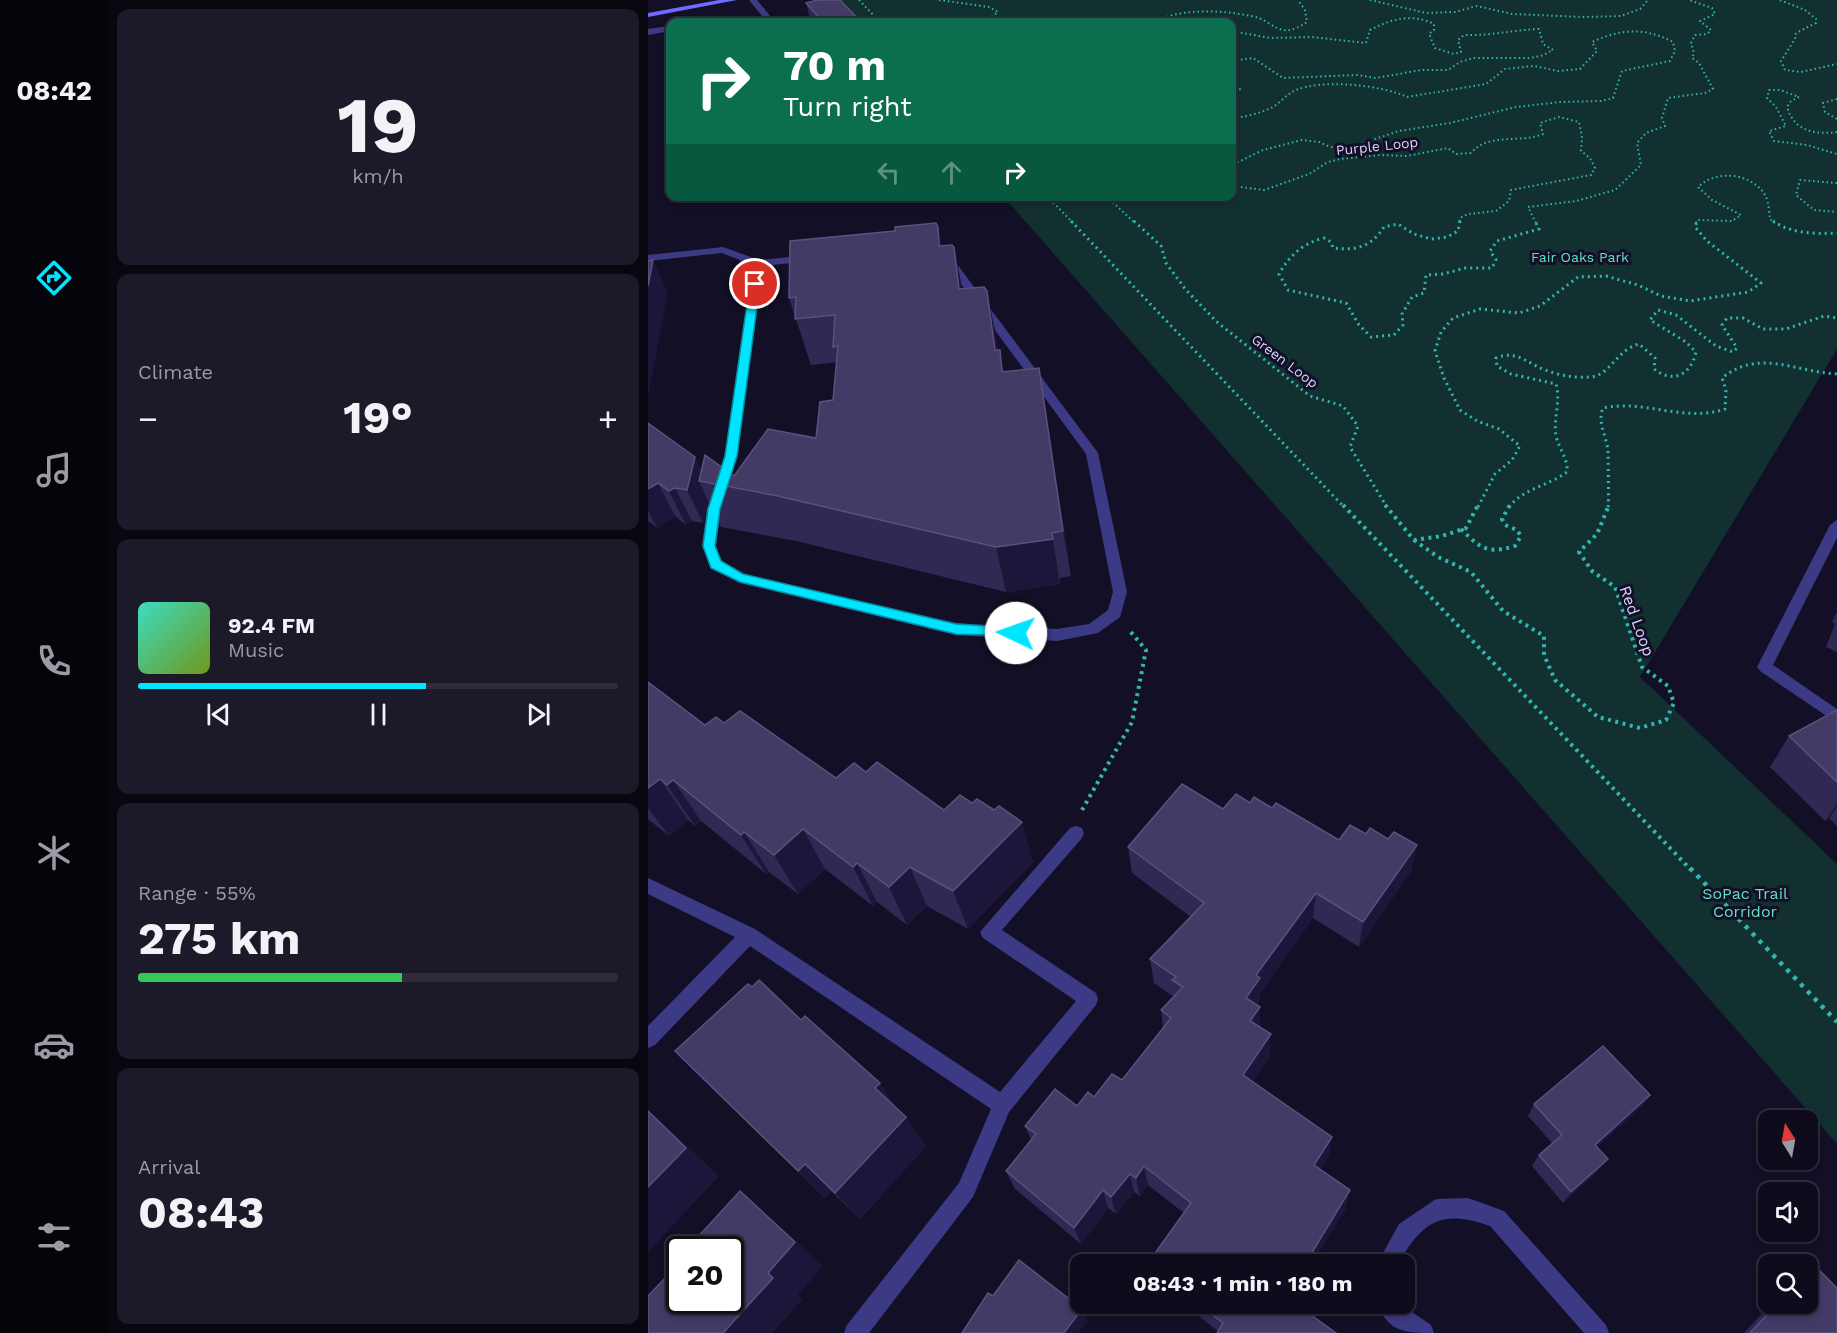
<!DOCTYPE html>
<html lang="en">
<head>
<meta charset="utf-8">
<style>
  :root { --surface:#0e0b1c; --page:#1c1929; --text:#f1f3f6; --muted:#9b9ba3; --line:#2e2b3b; --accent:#00e5ff }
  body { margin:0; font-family:"Work Sans",sans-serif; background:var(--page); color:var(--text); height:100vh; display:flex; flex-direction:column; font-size:22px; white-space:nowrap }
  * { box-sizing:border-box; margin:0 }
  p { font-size:20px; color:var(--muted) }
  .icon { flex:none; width:33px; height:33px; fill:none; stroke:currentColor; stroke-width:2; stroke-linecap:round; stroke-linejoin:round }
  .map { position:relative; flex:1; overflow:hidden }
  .side { display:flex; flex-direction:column; gap:9px; padding:9px; background:#08060f; width:540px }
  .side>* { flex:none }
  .top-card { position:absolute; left:18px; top:18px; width:570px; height:183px; border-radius:12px; box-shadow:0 3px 9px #0003,0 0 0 2px var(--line); background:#0b6e4f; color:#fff; overflow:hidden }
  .needle { width:39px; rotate:349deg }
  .fabs { position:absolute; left:1110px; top:1110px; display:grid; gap:12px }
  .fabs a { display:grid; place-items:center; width:60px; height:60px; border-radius:12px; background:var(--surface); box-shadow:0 3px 9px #0003,0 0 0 2px var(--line); font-size:30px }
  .speed { position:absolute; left:18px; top:1236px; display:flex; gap:12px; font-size:30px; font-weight:700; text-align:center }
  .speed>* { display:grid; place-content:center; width:78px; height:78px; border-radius:50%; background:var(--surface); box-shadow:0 3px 9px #0003,0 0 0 2px var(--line); line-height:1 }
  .speed .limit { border:3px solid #111; border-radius:9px; background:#fff; color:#111 }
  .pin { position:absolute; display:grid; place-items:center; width:51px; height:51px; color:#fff; margin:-26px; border:3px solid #fff; border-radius:50%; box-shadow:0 2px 6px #0007 }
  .me { position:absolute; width:66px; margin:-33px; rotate:273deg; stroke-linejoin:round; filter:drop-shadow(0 0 4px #0008) }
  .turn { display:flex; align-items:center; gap:21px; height:126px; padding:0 18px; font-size:27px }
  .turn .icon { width:78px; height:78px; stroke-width:2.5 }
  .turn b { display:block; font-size:42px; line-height:51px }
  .lanes { display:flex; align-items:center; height:57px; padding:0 18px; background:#0003; justify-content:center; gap:30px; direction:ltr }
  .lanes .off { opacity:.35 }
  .big { font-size:45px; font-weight:700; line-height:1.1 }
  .side .card { flex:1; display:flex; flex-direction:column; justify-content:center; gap:9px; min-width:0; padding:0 21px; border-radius:12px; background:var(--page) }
  .side .dial { align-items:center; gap:0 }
  .dial b { font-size:78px; line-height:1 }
  .song { display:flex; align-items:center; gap:18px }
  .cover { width:72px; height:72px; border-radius:9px; background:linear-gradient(135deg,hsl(170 70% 55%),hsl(80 70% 35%)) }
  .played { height:6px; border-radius:3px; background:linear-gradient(90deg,var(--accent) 60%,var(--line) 60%) }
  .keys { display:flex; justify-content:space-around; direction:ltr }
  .heat { display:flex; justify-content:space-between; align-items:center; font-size:33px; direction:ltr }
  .charge { height:9px; border-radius:4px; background:linear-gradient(90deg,#34c759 55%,var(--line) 0) }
  .trip { position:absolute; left:422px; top:1254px; width:345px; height:60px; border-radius:12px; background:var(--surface); box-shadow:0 3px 9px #0003,0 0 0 2px var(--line); font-weight:700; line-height:60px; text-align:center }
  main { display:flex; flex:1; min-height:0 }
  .tabs { display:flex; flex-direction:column; width:108px; justify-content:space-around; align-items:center; background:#06040b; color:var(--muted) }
  .tabs .icon { width:42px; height:42px }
  .tabs .on { color:var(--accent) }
  .tabs b { font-size:27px; color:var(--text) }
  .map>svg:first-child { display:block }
  .green { fill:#12302f }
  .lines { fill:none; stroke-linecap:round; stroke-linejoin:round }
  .path-far3 { stroke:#2fb8b0; stroke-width:2; stroke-dasharray:1.5 3; stroke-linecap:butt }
  .path-far2 { stroke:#2fb8b0; stroke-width:3; stroke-dasharray:2 4; stroke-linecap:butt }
  .path-far1 { stroke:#2fb8b0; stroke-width:4; stroke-dasharray:3 4.5; stroke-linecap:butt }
  .path { stroke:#2fb8b0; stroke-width:4.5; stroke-dasharray:4 6; stroke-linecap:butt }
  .service { fill:#3d3a85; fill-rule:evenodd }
  .minor { fill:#3d3a85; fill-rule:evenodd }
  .secondary { fill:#6f6bff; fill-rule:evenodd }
  .wall { fill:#312854 }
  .shaded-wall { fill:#1d163a }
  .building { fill:#433a66; stroke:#5a527e; stroke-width:1.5 }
  .route { fill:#00e5ff; stroke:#0095a6; stroke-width:1.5 }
  .labels { text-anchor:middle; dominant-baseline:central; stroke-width:6; stroke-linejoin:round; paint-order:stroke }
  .far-street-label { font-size:14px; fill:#d9d4ff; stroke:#130f26 }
  .far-park-label { font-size:14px; fill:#5fe0c0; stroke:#130f26 }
  .street-label { font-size:16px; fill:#d9d4ff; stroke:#130f26 }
  .park-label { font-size:16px; fill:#5fe0c0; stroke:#130f26 }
</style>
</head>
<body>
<main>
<nav class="tabs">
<b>08:42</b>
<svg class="icon on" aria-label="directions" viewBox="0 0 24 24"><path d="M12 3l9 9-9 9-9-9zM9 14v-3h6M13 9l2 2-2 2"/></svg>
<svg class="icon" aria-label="music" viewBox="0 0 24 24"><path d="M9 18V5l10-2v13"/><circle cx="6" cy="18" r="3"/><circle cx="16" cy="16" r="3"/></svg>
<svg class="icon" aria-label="phone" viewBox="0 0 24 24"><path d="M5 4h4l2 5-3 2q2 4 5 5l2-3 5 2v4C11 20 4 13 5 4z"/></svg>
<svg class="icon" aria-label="climate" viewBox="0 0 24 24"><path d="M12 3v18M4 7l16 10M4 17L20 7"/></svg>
<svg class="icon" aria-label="car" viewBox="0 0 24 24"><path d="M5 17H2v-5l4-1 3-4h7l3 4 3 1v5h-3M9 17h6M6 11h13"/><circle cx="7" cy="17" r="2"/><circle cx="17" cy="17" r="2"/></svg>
<svg class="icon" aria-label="filters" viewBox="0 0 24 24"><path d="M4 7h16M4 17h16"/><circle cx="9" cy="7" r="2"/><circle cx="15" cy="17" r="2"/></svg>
</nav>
<section class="side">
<div class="card dial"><b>19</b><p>km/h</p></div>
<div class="card"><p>Climate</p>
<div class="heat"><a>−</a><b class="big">19°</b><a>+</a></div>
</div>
<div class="card">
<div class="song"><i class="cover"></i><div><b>92.4 FM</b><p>Music</p></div></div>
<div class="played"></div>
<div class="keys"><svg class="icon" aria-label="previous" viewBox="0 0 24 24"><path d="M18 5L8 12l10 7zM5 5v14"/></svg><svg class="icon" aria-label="pause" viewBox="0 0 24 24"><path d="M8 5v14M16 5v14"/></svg><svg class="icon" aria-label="next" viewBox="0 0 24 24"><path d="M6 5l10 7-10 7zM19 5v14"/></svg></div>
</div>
<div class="card"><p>Range · 55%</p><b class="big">275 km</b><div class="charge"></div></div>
<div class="card"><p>Arrival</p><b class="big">08:43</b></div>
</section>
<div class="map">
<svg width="1189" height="1333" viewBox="0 0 1189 1333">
  <rect width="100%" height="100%" fill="#130f26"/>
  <polygon class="green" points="183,0 1189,0 1189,349 992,677 1189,864 1189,1144 356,197 584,196 584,22 203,22"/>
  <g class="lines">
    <g class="path-far3">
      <polyline points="211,0 232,22"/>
      <polyline points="291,0 341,7 350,12 341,19 330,22"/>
      <polyline points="722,0 778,13 807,12 829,6 864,14 936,17 973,16 992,9 1000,0"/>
      <polyline points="1132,0 1157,10 1168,19 1168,23 1148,33 1147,39 1133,61 1137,70 1153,72 1189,64"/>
      <path d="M506,22c27,-14 68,-12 97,-6 24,4 27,26 56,6l-2,-12 -7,-10"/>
      <path d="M584,31l38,7 42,-1 54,6 4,-13c21,-11 42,-17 64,-6v6l-5,4 6,14 19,6 7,-2 -3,-12 6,-5c26,1 49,-5 75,-6l4,15 10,6 -12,6 -12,2h-56l-13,4 -12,8h-27l-45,8 -18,-3 -75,3 -30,-20 -21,3"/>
      <polyline points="584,84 592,89 584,97"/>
      <polyline points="1189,99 1175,103 1177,112 1189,119"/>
      <path d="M584,118c14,-1 29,-5 41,-11 8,-5 14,-13 23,-17 26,-11 86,-5 111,7l79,-13 19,-15 29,-3 24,5 22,-2 17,-18 -5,-9c28,-13 53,-15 81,0l2,9 -5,10 -48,10 -9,27 -12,3 -41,1 -44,5 -66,16 -51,8 -51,17 -18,-1 -11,-5 -17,-2 -39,10 -31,15"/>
      <path d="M1189,132c-22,3 -43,-1 -50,-25l4,-6 8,-4 -19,-7h-11l-2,8 9,9 10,19 -17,5 5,10 33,4 30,9"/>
      <polyline points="1189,183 1152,180 1148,195 1166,210 1189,212"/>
      <path d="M584,186l32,4 45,-16 19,-12 12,-3 40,-4 27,1 41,-8 8,6 15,-1c18,-21 48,-9 72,-19l-3,-11 19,-6 20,5 3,15 -1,14 9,7 5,10 -4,7 -80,15 -2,11 -13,10 -28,3 -8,4 -1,5"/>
      <polyline points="399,196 425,223"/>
      <polyline points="458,196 487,223"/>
      <polyline points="888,223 880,207 928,201 967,190 993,165 989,143 998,133 1017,126 1014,118 1020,98 1057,93 1065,89 1051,63 1044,58 1046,53 1043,43 1047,35 1059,34 1063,30 1052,21 1067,14 1064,8 1041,0"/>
      <path d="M1048,223l1,-3 35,1 9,-6 -29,-15 -14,-13c18,-18 54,-14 67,8 4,7 4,17 5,24l5,4"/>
    </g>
    <g class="path-far2">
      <polyline points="423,221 696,507"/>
      <polyline points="486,221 513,246 518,263 538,290 569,322 662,396 695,406 710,426 702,447 739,507"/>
      <path d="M812,221l-2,10 -11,6 -16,2 -17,-5 -16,-10 -14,3c-13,20 -28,24 -51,21l-2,-6 -7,-4c-21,5 -34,17 -45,36l9,16 58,13 13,22 12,12 23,-2 9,-10 -1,-11 10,-17 12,-4 2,-18 17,-1 22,-6h27l4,-8 -6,-9 7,-10 42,-12 -4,-8"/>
      <path d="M1125,221c19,13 42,13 64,12"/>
      <polyline points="830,507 847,474 864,460 872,446 851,429 829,421 812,410 796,378 787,351 793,332 805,318 832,309 871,313 892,306 930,277 958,276 990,285 1013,296 1042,301 1100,292 1113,283 1059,241 1047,227 1049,221"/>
      <path d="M861,507c15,-19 39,-21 58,-35 1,-14 -8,-23 -11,-36 -3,-17 5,-35 0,-52l-45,-10 -14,-8 -1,-8c21,-9 33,7 52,13 13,5 28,7 42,6 20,-1 26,-27 49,-33l16,14 -1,11c19,15 37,6 42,-17l-10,-10 -36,-22 8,-10 18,5 40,31 17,6 4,-4 -15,-23 5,-7h16l20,11h23l38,-13 13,2"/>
      <path d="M960,507c1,-3 0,-52 0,-57 -2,-14 -11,-29 -5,-42 42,-9 81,15 122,1l1,-19 -4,-12c37,-30 73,-6 115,-4"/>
    </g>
    <g class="path-far1">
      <polyline points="695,505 1043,870"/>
      <polyline points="737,505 766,540 794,536 818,528 830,505"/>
      <path d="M813,529c20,20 26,25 54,17l6,-10 -4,-6 -12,-5 -3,-6 8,-14"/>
      <polyline points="766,540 790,557 823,572 855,611 896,636 896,655 907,680 950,717 992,728 1018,720 1026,703 1020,686 994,667 967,587 944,571 931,552 949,534 961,505"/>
      <polyline points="434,810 484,722 498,650 482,631"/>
    </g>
    <polyline class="path" points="1042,868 1189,1022"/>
    <g class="service">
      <polygon points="101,0 109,0 127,22 119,22"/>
      <polygon points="68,19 72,22 63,22 64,20"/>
      <polygon points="22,26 22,31 0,35 0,29"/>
      <polygon points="75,247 111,260 162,255 167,258 162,261 115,266 89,456 73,509 68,546 74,561 96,574 308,623 409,629 441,624 460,610 465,592 438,454 294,258 299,255 303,256 450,453 479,592 472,617 450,633 409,641 308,635 92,583 63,568 54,546 59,509 77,456 104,265 74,253 0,261 0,255"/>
      <polygon points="1189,520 1189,538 1125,665 1189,709 1189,723 1112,671 1109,667 1182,525"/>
      <polygon points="428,826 434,828 436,833 434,838 354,930 448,993 450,999 448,1005 361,1112 325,1197 221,1333 196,1333 199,1325 311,1183 343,1109 102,946 7,1045 0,1048 0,1026 87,937 0,894 0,878 107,929 352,1092 428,1001 335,938 332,932 422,828"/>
    </g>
    <g class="minor">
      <path d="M820,1198l36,13 102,114 3,8h-25l-94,-107c-49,-17 -67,-5 -92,38h-21l22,-40 37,-25z"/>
      <path d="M729,1304h23l31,21 3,8c-28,0 -45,0 -57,-29z"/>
    </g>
    <polygon class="secondary" points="71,0 89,0 0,17 0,13"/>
  </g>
  <g class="wall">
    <polygon points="158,3 213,22 166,22 162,18"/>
    <polygon points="294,246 306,247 314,289 339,291 350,350 356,372 391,368 423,576 412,578 412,584 358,592 148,541 73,527 60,501 55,523 44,521 38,525 27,516 9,528 1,521 0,522 0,423 54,470 86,476 168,438 185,400 189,362 163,365 141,298"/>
    <polygon points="1189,612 1189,652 1178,647 1187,624 1184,622"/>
    <polygon points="0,682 57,725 76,723 188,778 218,772 296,810 385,862 320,929 279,906 259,925 229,902 225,906 177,869 150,894 121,872 118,874 53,821 47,826 40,820 21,836 0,819"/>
    <polygon points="1189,710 1189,826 1181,818 1177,821 1122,767 1141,736"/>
    <polygon points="602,803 624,808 691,840 718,834 769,845 763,871 711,947 665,918 612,993 611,1001 609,1005 612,1027 622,1056 605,1081 681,1156 672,1169 698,1208 663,1264 500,1264 500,1263 536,1213 500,1185 492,1196 486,1192 468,1214 460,1208 433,1244 367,1189 358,1171 383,1140 377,1126 429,1106 446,1097 474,1080 515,1028 513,1010 526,997 506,983 502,959 543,917 484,873 480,847 575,809"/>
    <polygon points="153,1020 250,1109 278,1146 212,1219 183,1191 177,1198 27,1051"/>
    <polygon points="1002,1095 993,1107 949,1147 951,1170 915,1203 884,1166 891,1155 904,1143 880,1116 886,1104"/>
    <polygon points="1165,1264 1189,1333 1096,1333 1123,1304 1160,1304 1160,1267"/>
    <polygon points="535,1304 648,1304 570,1331"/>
  </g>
  <g class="shaded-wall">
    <polygon points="290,227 300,272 291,246"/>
    <polygon points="306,247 315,292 311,289"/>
    <polygon points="5,260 20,293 0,397 0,286"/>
    <polygon points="339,291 348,336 356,396 347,350"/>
    <polygon points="391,368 398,413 423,576 415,531"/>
    <polygon points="47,457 60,483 51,481 60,501 55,523 39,490"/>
    <polygon points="10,483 27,516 9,528 0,510 0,489"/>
    <polygon points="27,488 44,521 38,525 21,491"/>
    <polygon points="404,533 412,584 358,592 348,547"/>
    <polygon points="12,779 40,820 21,836 0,808 0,788"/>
    <polygon points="25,780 53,821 47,826 19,785"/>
    <polygon points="1189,804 1189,807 1181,818 1177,821"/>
    <polygon points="374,822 385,862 320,929 305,891"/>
    <polygon points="155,829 177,869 150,894 126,855"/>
    <polygon points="96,832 121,872 118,874 93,835"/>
    <polygon points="769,845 763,871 711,947 715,922"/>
    <polygon points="209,863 229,902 225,906 205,867"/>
    <polygon points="262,867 279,906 259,925 241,887"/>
    <polygon points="668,893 665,918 612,993 611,1001 598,1020 598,998 608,975"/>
    <polygon points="612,1007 611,1030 602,1021"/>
    <polygon points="623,1034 622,1056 595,1096 595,1075"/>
    <polygon points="232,1083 253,1114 227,1088"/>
    <polygon points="1002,1095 993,1107 939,1156 947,1145"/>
    <polygon points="0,1110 24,1132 71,1176 0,1252"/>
    <polygon points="258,1117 278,1146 212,1219 187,1193"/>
    <polygon points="684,1137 681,1156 663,1183 666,1165"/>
    <polygon points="960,1159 951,1170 915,1203 923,1192"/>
    <polygon points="157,1164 183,1191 177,1198 150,1171"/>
    <polygon points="496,1166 500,1185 492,1196 488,1178"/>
    <polygon points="482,1174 486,1192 468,1214 463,1197"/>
    <polygon points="455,1190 460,1208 433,1244 426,1228"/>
    <polygon points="702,1190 698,1208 663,1264 657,1264"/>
    <polygon points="92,1191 123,1218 175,1266 150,1295 154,1300 125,1333 75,1333 120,1273"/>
    <polygon points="434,1309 440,1321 430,1333 416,1333"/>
  </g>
  <g class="building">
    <polygon points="170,0 192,0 213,22 175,22 158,3"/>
    <polygon points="288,223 290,227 291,246 304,245 306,247 311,289 336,287 339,291 347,350 352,350 354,372 391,368 415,531 404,533 405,539 348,547 130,496 51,481 57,455 86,476 120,429 168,438 172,402 185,400 190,346 185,347 187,315 147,319 148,297 141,298 142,241 247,231 247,227"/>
    <polygon points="5,260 0,286 0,261"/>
    <polygon points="0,423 47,457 39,490 27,488 21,491 10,483 0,489"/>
    <polygon points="0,682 57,725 68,717 76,723 92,711 188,778 206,763 218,772 229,762 296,810 312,795 324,803 329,799 346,810 351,806 374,822 305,891 262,867 241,887 209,863 205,867 155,829 126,855 96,832 93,835 25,780 19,785 12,779 0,788"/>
    <polygon points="1189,710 1189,782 1141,736"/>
    <polygon points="534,784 575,809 588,794 602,803 606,797 624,808 628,803 691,840 702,825 718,834 722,828 740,839 746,832 769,845 715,922 668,893 608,975 612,978 598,998 612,1007 602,1021 623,1034 595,1075 684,1137 666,1165 702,1190 657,1264 501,1264 500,1263 543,1203 496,1166 488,1178 482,1174 463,1197 455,1190 426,1228 358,1171 388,1134 377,1126 407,1089 429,1106 440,1092 446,1097 464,1074 474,1080 523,1018 513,1010 535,987 524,980 528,977 502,959 556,903 480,847"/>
    <polygon points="111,980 153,1020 157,1016 232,1083 227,1088 258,1117 187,1193 157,1164 150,1171 27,1051 100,984 104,987"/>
    <polygon points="955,1046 1002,1095 947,1145 960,1159 923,1192 891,1155 914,1135 886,1104"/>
    <polygon points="0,1111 38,1148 0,1187"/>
    <polygon points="92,1191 147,1242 120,1273 125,1278 75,1333 0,1333 0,1296 20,1275 17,1272 32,1256 32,1300 82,1300 82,1250 38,1250"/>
    <polygon points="371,1260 434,1309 416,1333 314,1333 340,1293 345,1296"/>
    <polygon points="1165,1264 1189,1288 1189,1333 1102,1333 1129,1304 1160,1304 1160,1270"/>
    <polygon points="550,1304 648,1304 688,1333 569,1333 575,1323"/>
  </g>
  <polygon class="route" points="107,281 112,284 89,456 72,509 67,546 73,561 95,574 308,624 368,628 373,629 375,633 373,636 308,634 92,582 63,568 55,546 60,509 77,456 102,284"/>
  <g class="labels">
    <g class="far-street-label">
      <text transform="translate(729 146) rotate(-6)">Purple Loop</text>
      <text transform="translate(637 361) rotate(37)">Green Loop</text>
    </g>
    <g class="far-park-label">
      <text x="932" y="257">Fair Oaks Park</text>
    </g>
    <g class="street-label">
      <text transform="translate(989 621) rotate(70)">Red Loop</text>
    </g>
    <g class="park-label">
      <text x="1097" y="893">SoPac Trail<tspan x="1097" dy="18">Corridor</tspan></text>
    </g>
  </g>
</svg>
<div class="fabs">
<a><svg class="needle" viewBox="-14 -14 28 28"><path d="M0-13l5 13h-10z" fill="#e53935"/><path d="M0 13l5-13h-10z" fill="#9b9ba3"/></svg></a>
<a><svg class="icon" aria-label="sound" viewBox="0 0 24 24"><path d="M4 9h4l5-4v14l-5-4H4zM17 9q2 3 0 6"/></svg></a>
<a><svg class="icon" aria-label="search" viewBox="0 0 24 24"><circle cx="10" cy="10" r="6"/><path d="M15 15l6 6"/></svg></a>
</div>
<div class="speed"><div class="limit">20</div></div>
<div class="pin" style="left:107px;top:284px;background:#d93025"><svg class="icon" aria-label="arrive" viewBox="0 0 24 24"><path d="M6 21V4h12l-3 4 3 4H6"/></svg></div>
<svg class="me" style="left:368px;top:633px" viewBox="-20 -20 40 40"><circle r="19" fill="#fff"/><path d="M0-13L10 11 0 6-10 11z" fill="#00e5ff"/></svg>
<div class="trip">08:43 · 1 min · 180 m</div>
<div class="top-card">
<div class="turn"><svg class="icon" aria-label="right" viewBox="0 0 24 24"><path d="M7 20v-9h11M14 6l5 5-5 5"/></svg><div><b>70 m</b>Turn right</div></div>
<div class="lanes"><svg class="icon off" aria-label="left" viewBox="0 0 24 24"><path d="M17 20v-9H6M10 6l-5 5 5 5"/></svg><svg class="icon off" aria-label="ahead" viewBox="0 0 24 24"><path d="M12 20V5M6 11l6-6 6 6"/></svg><svg class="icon" aria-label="right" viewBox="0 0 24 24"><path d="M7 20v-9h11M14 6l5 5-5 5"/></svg></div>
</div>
</div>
</main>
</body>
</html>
